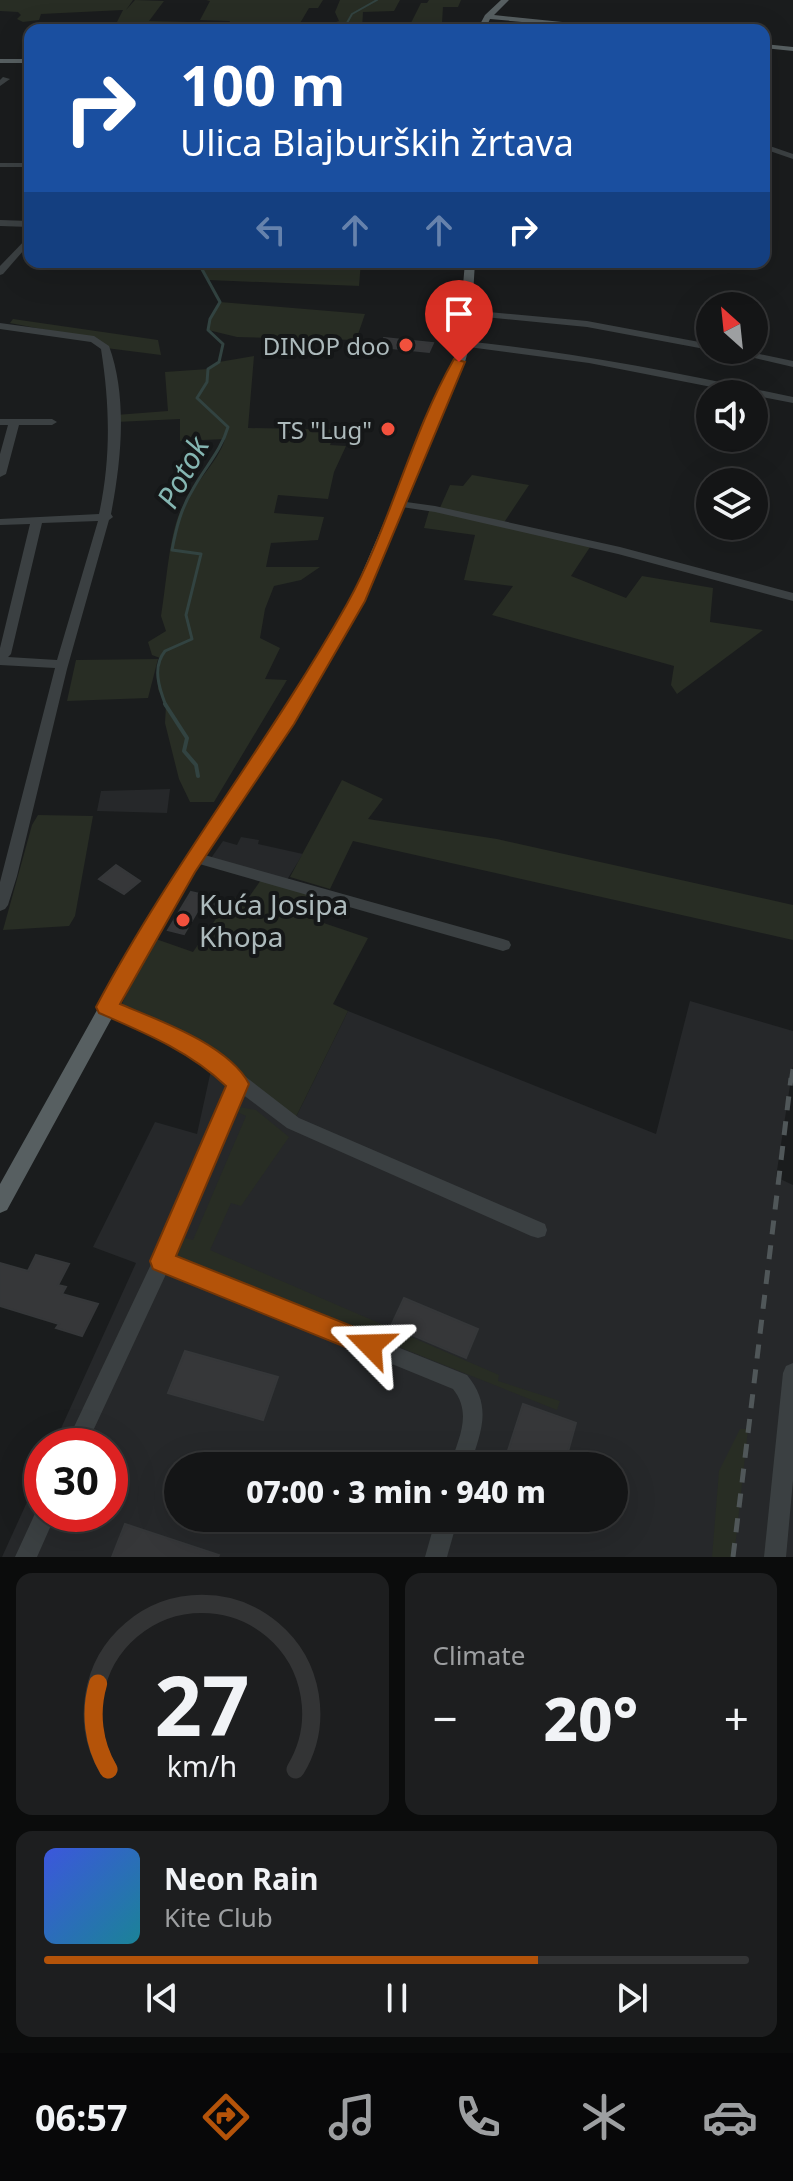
<!DOCTYPE html>
<html lang="en">
<head>
<meta charset="utf-8">
<style>
  :root { --surface:#141516; --page:#1d1e1f; --text:#f1f3f6; --muted:#9d9fa1; --line:#333435; --accent:#b45309 }
  body { margin:0; font-family:"Noto Sans",sans-serif; background:var(--page); color:var(--text); height:100vh; display:flex; flex-direction:column; font-size:30px; white-space:nowrap }
  * { box-sizing:border-box; margin:0 }
  p { font-size:26px; color:var(--muted) }
  .icon { flex:none; width:44px; height:44px; fill:none; stroke:currentColor; stroke-width:2; stroke-linecap:round; stroke-linejoin:round }
  .map { position:relative; height:1557px; overflow:hidden }
  .drawer { display:flex; flex-direction:column; gap:16px; padding:16px; background:#0b0c0c; flex:1 }
  .drawer>* { flex:none }
  .banner { position:absolute; left:24px; top:24px; width:746px; height:244px; border-radius:16px; box-shadow:0 8px 32px #0002,0 0 0 2px var(--line); background:#1a4fa0; color:#fff; overflow:hidden }
  .needle { width:52px; rotate:333deg }
  .buttons { position:absolute; left:696px; top:292px; display:grid; gap:16px }
  .buttons a { display:grid; place-items:center; width:72px; height:72px; border-radius:50%; background:var(--surface); box-shadow:0 8px 32px #0002,0 0 0 2px var(--line); font-size:40px }
  .speed { position:absolute; left:24px; top:1428px; display:flex; gap:16px; font-size:40px; font-weight:700; text-align:center }
  .speed>* { display:grid; place-content:center; width:104px; height:104px; border-radius:50%; background:var(--surface); box-shadow:0 8px 32px #0002,0 0 0 2px var(--line); line-height:1 }
  .speed .limit { border:12px solid #d22; background:#fff; color:#111 }
  .pin { position:absolute; display:grid; place-items:center; width:68px; height:68px; color:#fff; margin:-82px -34px; border-radius:50% 50% 50% 0; rotate:-45deg; box-shadow:0 0 8px #0007 }
  .pin .icon { rotate:45deg }
  .me { position:absolute; width:88px; margin:-44px; rotate:292deg; stroke-linejoin:round; filter:drop-shadow(0 0 6px #0008) }
  .turn { display:flex; align-items:center; gap:28px; height:168px; padding:0 24px; font-size:36px }
  .turn .icon { width:104px; height:104px; stroke-width:2.5 }
  .turn b { display:block; font-size:56px; line-height:68px }
  .lanes { display:flex; align-items:center; height:76px; padding:0 24px; background:#0003; justify-content:center; gap:40px; direction:ltr }
  .lanes .off { opacity:.35 }
  .big { font-size:60px; font-weight:800; line-height:1.1 }
  .drawer .widget { flex:1; display:flex; flex-direction:column; justify-content:center; gap:12px; min-width:0; padding:0 28px; border-radius:16px; background:var(--page) }
  .drawer .dial { align-items:center; gap:0 }
  .dial svg { height:208px; overflow:visible; fill:none; stroke:var(--line); stroke-width:7; stroke-linecap:round; text-anchor:middle }
  .dial text { fill:var(--text); stroke:none }
  .song { display:flex; align-items:center; gap:24px }
  .cover { width:96px; height:96px; border-radius:12px; background:linear-gradient(135deg,hsl(230 70% 55%),hsl(190 70% 35%)) }
  .played { height:8px; border-radius:4px; background:linear-gradient(90deg,var(--accent) 70%,var(--line) 70%) }
  .keys { display:flex; justify-content:space-around; direction:ltr }
  .heat { display:flex; justify-content:space-between; align-items:center; font-size:44px; direction:ltr }
  .drawer .tiles { flex:1; display:grid; gap:16px; grid-template-columns:1fr 1fr }
  .widget:last-child { grid-column:span 2 }
  .trip { position:absolute; left:164px; top:1452px; width:464px; height:80px; border-radius:40px; background:var(--surface); box-shadow:0 8px 32px #0002,0 0 0 2px var(--line); font-weight:800; line-height:80px; text-align:center }
  .tab-bar { display:flex; height:128px; justify-content:space-around; align-items:center; background:#080809; color:var(--muted) }
  .tab-bar .icon { width:56px; height:56px }
  .tab-bar .active { color:var(--accent) }
  .tab-bar b { font-size:36px; color:var(--text) }
  .map>svg:first-child { display:block }
  .built { fill:#26282a; fill-rule:evenodd }
  .green { fill:#282d24 }
  .lines { fill:none; stroke-linecap:round; stroke-linejoin:round }
  .stream-far2 { stroke:#324341; stroke-width:2 }
  .stream-far1 { stroke:#324341; stroke-width:3 }
  .stream { stroke:#324341; stroke-width:4 }
  .building { fill:#363739; stroke:#353739; stroke-width:2 }
  .minor { fill:#3b4042; fill-rule:evenodd }
  .major { fill:#575f61; fill-rule:evenodd }
  .rail-far1 { stroke:#505759; stroke-width:4; stroke-dasharray:11 9; stroke-linecap:butt }
  .rail { stroke:#505759; stroke-width:5; stroke-dasharray:14 11; stroke-linecap:butt }
  .route { fill:#b45309; stroke:#753606; stroke-width:2 }
  .poi-dot { fill:#f2513d; stroke:#151718; stroke-width:3 }
  .labels { text-anchor:middle; dominant-baseline:central; stroke-width:8; stroke-linejoin:round; paint-order:stroke }
  .far-poi-label { font-size:24px; fill:#adbabc; stroke:#151718; text-anchor:end }
  .poi-label { font-size:28px; fill:#adbabc; stroke:#151718; text-anchor:start }
  .water-label { font-size:30px; font-style:italic; fill:#85b6b2; stroke:#151718 }
</style>
</head>
<body>
<div class="map">
<svg width="793" height="1557" viewBox="0 0 793 1557">
  <rect width="100%" height="100%" fill="#1a1c1d"/>
  <g class="built">
    <polygon points="170,789 167,813 97,811 101,791"/>
    <polygon points="241,837 259,840 258,844 303,854 285,883 209,861 223,841 237,845"/>
    <path d="M690,1001l103,30v35l-17,111 17,8v372h-791l40,-88v45h68v-68h-57l83,-183 -43,-16 62,-125 42,12 16,-73 80,62 55,-112 308,123zM178,1466h436v52h-436z"/>
  </g>
  <g class="green">
    <polygon points="0,0 133,0 126,10 135,0 164,1 149,21 189,22 183,30 113,30 123,10 41,14 39,20 23,22 17,19 21,15 18,12 0,11"/>
    <polygon points="206,0 323,0 318,8 309,8 296,30 226,30 230,21 200,20 210,1"/>
    <polygon points="340,0 400,0 394,11 363,12 362,30 311,30 339,21 335,12"/>
    <polygon points="429,0 461,0 458,7 443,7 442,23 409,27 421,3 427,3"/>
    <polygon points="198,262 361,262 359,286 209,280"/>
    <polygon points="220,302 365,314 356,340 237,337 208,330 210,319"/>
    <polygon points="13,319 158,340 161,355 106,348 94,339 10,323"/>
    <path d="M254,356l-6,72 106,2 -2,4 -17,-1 -5,12 16,1 -12,26 -6,27 -50,-4 -4,18 50,4 -6,23 -47,3 -5,24h54l-19,13 -27,6 -9,23 -5,29 20,10 -15,31 22,1 -73,122h-24l-11,-23 -14,-56 1,-18 -8,-16 2,-31 -8,-3 -4,-13 18,-11 -5,-15c5,-29 8,-79 19,-104 11,-26 38,-49 45,-73l-45,2v-22l-64,3v-7l52,-4 -3,-39 43,-3 11,-7z"/>
    <polygon points="472,475 529,485 503,524 592,544 571,576 626,598 642,576 713,588 710,622 763,630 677,694 671,685 674,666 492,615 513,586 464,580 475,535 424,528 429,511 439,510 450,485 463,486"/>
    <polygon points="158,659 148,698 67,701 76,660"/>
    <polygon points="342,780 383,799 368,819 497,839 793,905 793,940 353,841 330,889 290,877"/>
    <polygon points="38,815 93,816 75,916 69,926 3,930 32,825"/>
    <polygon points="263,877 315,892 303,916 368,938 333,1004 348,1011 293,1123 213,1061 118,1012 153,938 193,952 231,897 247,900"/>
    <polygon points="235,1106 256,1110 289,1137 241,1206 231,1203 210,1250 499,1375 498,1381 560,1401 557,1410 184,1261 178,1256 174,1244 177,1236 193,1240 246,1116 233,1110"/>
    <polygon points="740,1429 748,1429 734,1557 712,1557 719,1471"/>
  </g>
  <g class="lines">
    <polyline class="stream-far2" points="343,30 352,14 377,0"/>
    <path class="stream-far1" d="M166,706c-7,-18 -14,-39 -1,-55l27,-12 -6,-24 15,-61 -29,-4c4,-21 9,-42 21,-61 12,-22 28,-38 35,-62l-31,-29 10,-16 1,-13 11,-7 4,-18 -15,-14 2,-11 10,-17 -22,-40"/>
    <polyline class="stream" points="165,704 187,738 184,751 196,765 198,776"/>
  </g>
  <g class="building">
    <polygon points="384,338 433,343 429,352 380,347"/>
    <polygon points="116,865 140,881 124,894 99,879"/>
    <polygon points="191,892 225,900 219,910 201,905 184,934 168,930"/>
    <polygon points="36,1255 69,1264 58,1285 66,1287 62,1294 98,1304 82,1336 56,1328 59,1324 0,1306 0,1263 28,1271"/>
    <polygon points="404,1298 478,1329 466,1358 391,1326"/>
    <polygon points="185,1351 278,1377 263,1420 168,1393"/>
    <polygon points="523,1404 576,1423 564,1466 503,1466"/>
    <polygon points="125,1524 219,1555 218,1557 112,1557"/>
  </g>
  <g class="lines">
    <g class="minor">
      <polygon points="3,77 10,79 0,86 0,80"/>
      <polygon points="764,144 793,154 793,159 764,149"/>
      <rect x="0" y="163" width="30" height="4"/>
      <polygon points="0,220 30,221 30,227 0,226"/>
      <polygon points="30,235 30,243 3,274 0,275 0,266"/>
      <polygon points="467,310 587,321 710,344 710,350 587,327 464,315 464,311"/>
      <path d="M0,323l94,13 15,10c19,52 12,116 2,168l2,3 -4,3 -42,149 -50,207 -9,29 -3,4 -5,2v-29l55,-214 -55,-3v-17l30,-124 -30,1v-6l99,-5c12,-56 11,-108 2,-165l-10,-7 -91,-13zM98,521l-41,139 -49,-3 3,-3 31,-131z"/>
      <path d="M464,341c111,11 220,33 329,56v6l-204,-40 -128,-17 -2,-2z"/>
      <polygon points="721,350 740,350 793,361 793,367"/>
      <polygon points="0,419 52,419 57,422 52,425 19,425 6,474 0,477 0,454 8,425 0,425"/>
      <polygon points="399,501 435,506 620,547 793,593 793,601 618,554 435,512 395,506 395,502"/>
      <polygon points="194,852 503,939 509,941 511,945 509,949 503,951 189,861 187,857 189,853"/>
      <path d="M107,1001l62,24 42,25 88,68 246,106 2,6 -2,6 -7,2 -7,-2 -244,-108 -45,-34 -69,163 294,118c26,32 14,56 3,91h-20c8,-27 23,-52 3,-77l-286,-117 -81,174h-21l89,-188 76,-174 -31,-24 -42,-25 -56,-23 -2,-5 2,-5z"/>
      <polygon points="793,1363 793,1480 786,1557 764,1557 783,1373 786,1366"/>
      <polygon points="42,1505 42,1514 56,1514 37,1557 15,1557 38,1507"/>
      <polygon points="436,1518 458,1518 447,1557 425,1557"/>
    </g>
    <g class="major">
      <polygon points="501,0 509,0 494,15 641,30 611,30 490,19 485,30 477,30 485,15"/>
      <polygon points="764,44 793,47 793,51 764,48"/>
      <rect x="0" y="59" width="30" height="4"/>
      <polygon points="465,262 475,262 470,344 465,362 364,601 291,727 229,817 167,917 7,1210 0,1213 0,1184 154,908 217,809 277,725 350,601 453,362 458,344"/>
    </g>
    <polyline class="rail-far1" points="791,1080 793,1066"/>
    <polyline class="rail" points="733,1557 791,1078"/>
  </g>
  <path class="route" d="M454,359l11,3 -100,239 -71,123 -99,148 -75,132c38,16 109,41 129,80l-73,172 203,81 4,8 -4,9 -9,3 -217,-88 -3,-8 76,-175c-37,-35 -81,-53 -127,-73l-3,-6c74,-140 173,-264 251,-403 43,-77 63,-168 107,-245z"/>
  <g class="poi-dot">
    <circle cx="406" cy="345" r="8"/>
    <circle cx="388" cy="429" r="8"/>
    <circle cx="183" cy="920" r="8"/>
  </g>
  <g class="labels">
    <g class="far-poi-label">
      <text x="390" y="345">DINOP doo</text>
      <text x="372" y="429">TS "Lug"</text>
    </g>
    <g class="poi-label">
      <text x="199" y="904">Kuća Josipa<tspan x="199" dy="32">Khopa</tspan></text>
    </g>
    <g class="water-label">
      <text transform="translate(182 472) rotate(-62)">Potok</text>
    </g>
  </g>
</svg>
<div class="buttons">
<a><svg class="needle" viewBox="-14 -14 28 28"><path d="M0-13l5 13h-10z" fill="#e53935"/><path d="M0 13l5-13h-10z" fill="#9d9fa1"/></svg></a>
<a><svg class="icon" aria-label="sound" viewBox="0 0 24 24"><path d="M4 9h4l5-4v14l-5-4H4zM17 9q2 3 0 6"/></svg></a>
<a><svg class="icon" aria-label="layers" viewBox="0 0 24 24"><path d="M12 4l9 5-9 5-9-5zM3 14l9 5 9-5"/></svg></a>
</div>
<div class="speed"><div class="limit">30</div></div>
<div class="pin" style="left:459px;top:362px;background:#d93025"><svg class="icon" aria-label="arrive" viewBox="0 0 24 24"><path d="M6 21V4h12l-3 4 3 4H6"/></svg></div>
<svg class="me" style="left:370px;top:1345px" viewBox="-20 -20 40 40"><path d="M0-17L14 15 0 8-14 15z" fill="#b45309" stroke="#fff" stroke-width="4"/></svg>
<div class="trip">07:00 · 3 min · 940 m</div>
<div class="banner">
<div class="turn"><svg class="icon" aria-label="right" viewBox="0 0 24 24"><path d="M7 20v-9h11M14 6l5 5-5 5"/></svg><div><b>100 m</b>Ulica Blajburških žrtava</div></div>
<div class="lanes"><svg class="icon off" aria-label="left" viewBox="0 0 24 24"><path d="M17 20v-9H6M10 6l-5 5 5 5"/></svg><svg class="icon off" aria-label="ahead" viewBox="0 0 24 24"><path d="M12 20V5M6 11l6-6 6 6"/></svg><svg class="icon off" aria-label="ahead" viewBox="0 0 24 24"><path d="M12 20V5M6 11l6-6 6 6"/></svg><svg class="icon" aria-label="right" viewBox="0 0 24 24"><path d="M7 20v-9h11M14 6l5 5-5 5"/></svg></div>
</div>
</div>
<section class="drawer">
<div class="tiles">
<div class="widget dial"><svg viewBox="0 0 100 80">
<path d="M14 69A42 42 0 1 1 86 69"/>
<path d="M14 69A42 42 0 0 1 10 36" stroke="#b45309"/>
<text x="50" y="56" font-size="32" font-weight="700">27</text>
<text x="50" y="72" font-size="11">km/h</text>
</svg></div>
<div class="widget"><p>Climate</p>
<div class="heat"><a>−</a><b class="big">20°</b><a>+</a></div>
</div>
<div class="widget">
<div class="song"><i class="cover"></i><div><b>Neon Rain</b><p>Kite Club</p></div></div>
<div class="played"></div>
<div class="keys"><svg class="icon" aria-label="previous" viewBox="0 0 24 24"><path d="M18 5L8 12l10 7zM5 5v14"/></svg><svg class="icon" aria-label="pause" viewBox="0 0 24 24"><path d="M8 5v14M16 5v14"/></svg><svg class="icon" aria-label="next" viewBox="0 0 24 24"><path d="M6 5l10 7-10 7zM19 5v14"/></svg></div>
</div>
</div>
</section>
<nav class="tab-bar">
<b>06:57</b>
<svg class="icon active" aria-label="directions" viewBox="0 0 24 24"><path d="M12 3l9 9-9 9-9-9zM9 14v-3h6M13 9l2 2-2 2"/></svg>
<svg class="icon" aria-label="music" viewBox="0 0 24 24"><path d="M9 18V5l10-2v13"/><circle cx="6" cy="18" r="3"/><circle cx="16" cy="16" r="3"/></svg>
<svg class="icon" aria-label="phone" viewBox="0 0 24 24"><path d="M5 4h4l2 5-3 2q2 4 5 5l2-3 5 2v4C11 20 4 13 5 4z"/></svg>
<svg class="icon" aria-label="climate" viewBox="0 0 24 24"><path d="M12 3v18M4 7l16 10M4 17L20 7"/></svg>
<svg class="icon" aria-label="car" viewBox="0 0 24 24"><path d="M5 17H2v-5l4-1 3-4h7l3 4 3 1v5h-3M9 17h6M6 11h13"/><circle cx="7" cy="17" r="2"/><circle cx="17" cy="17" r="2"/></svg>
</nav>
</body>
</html>
